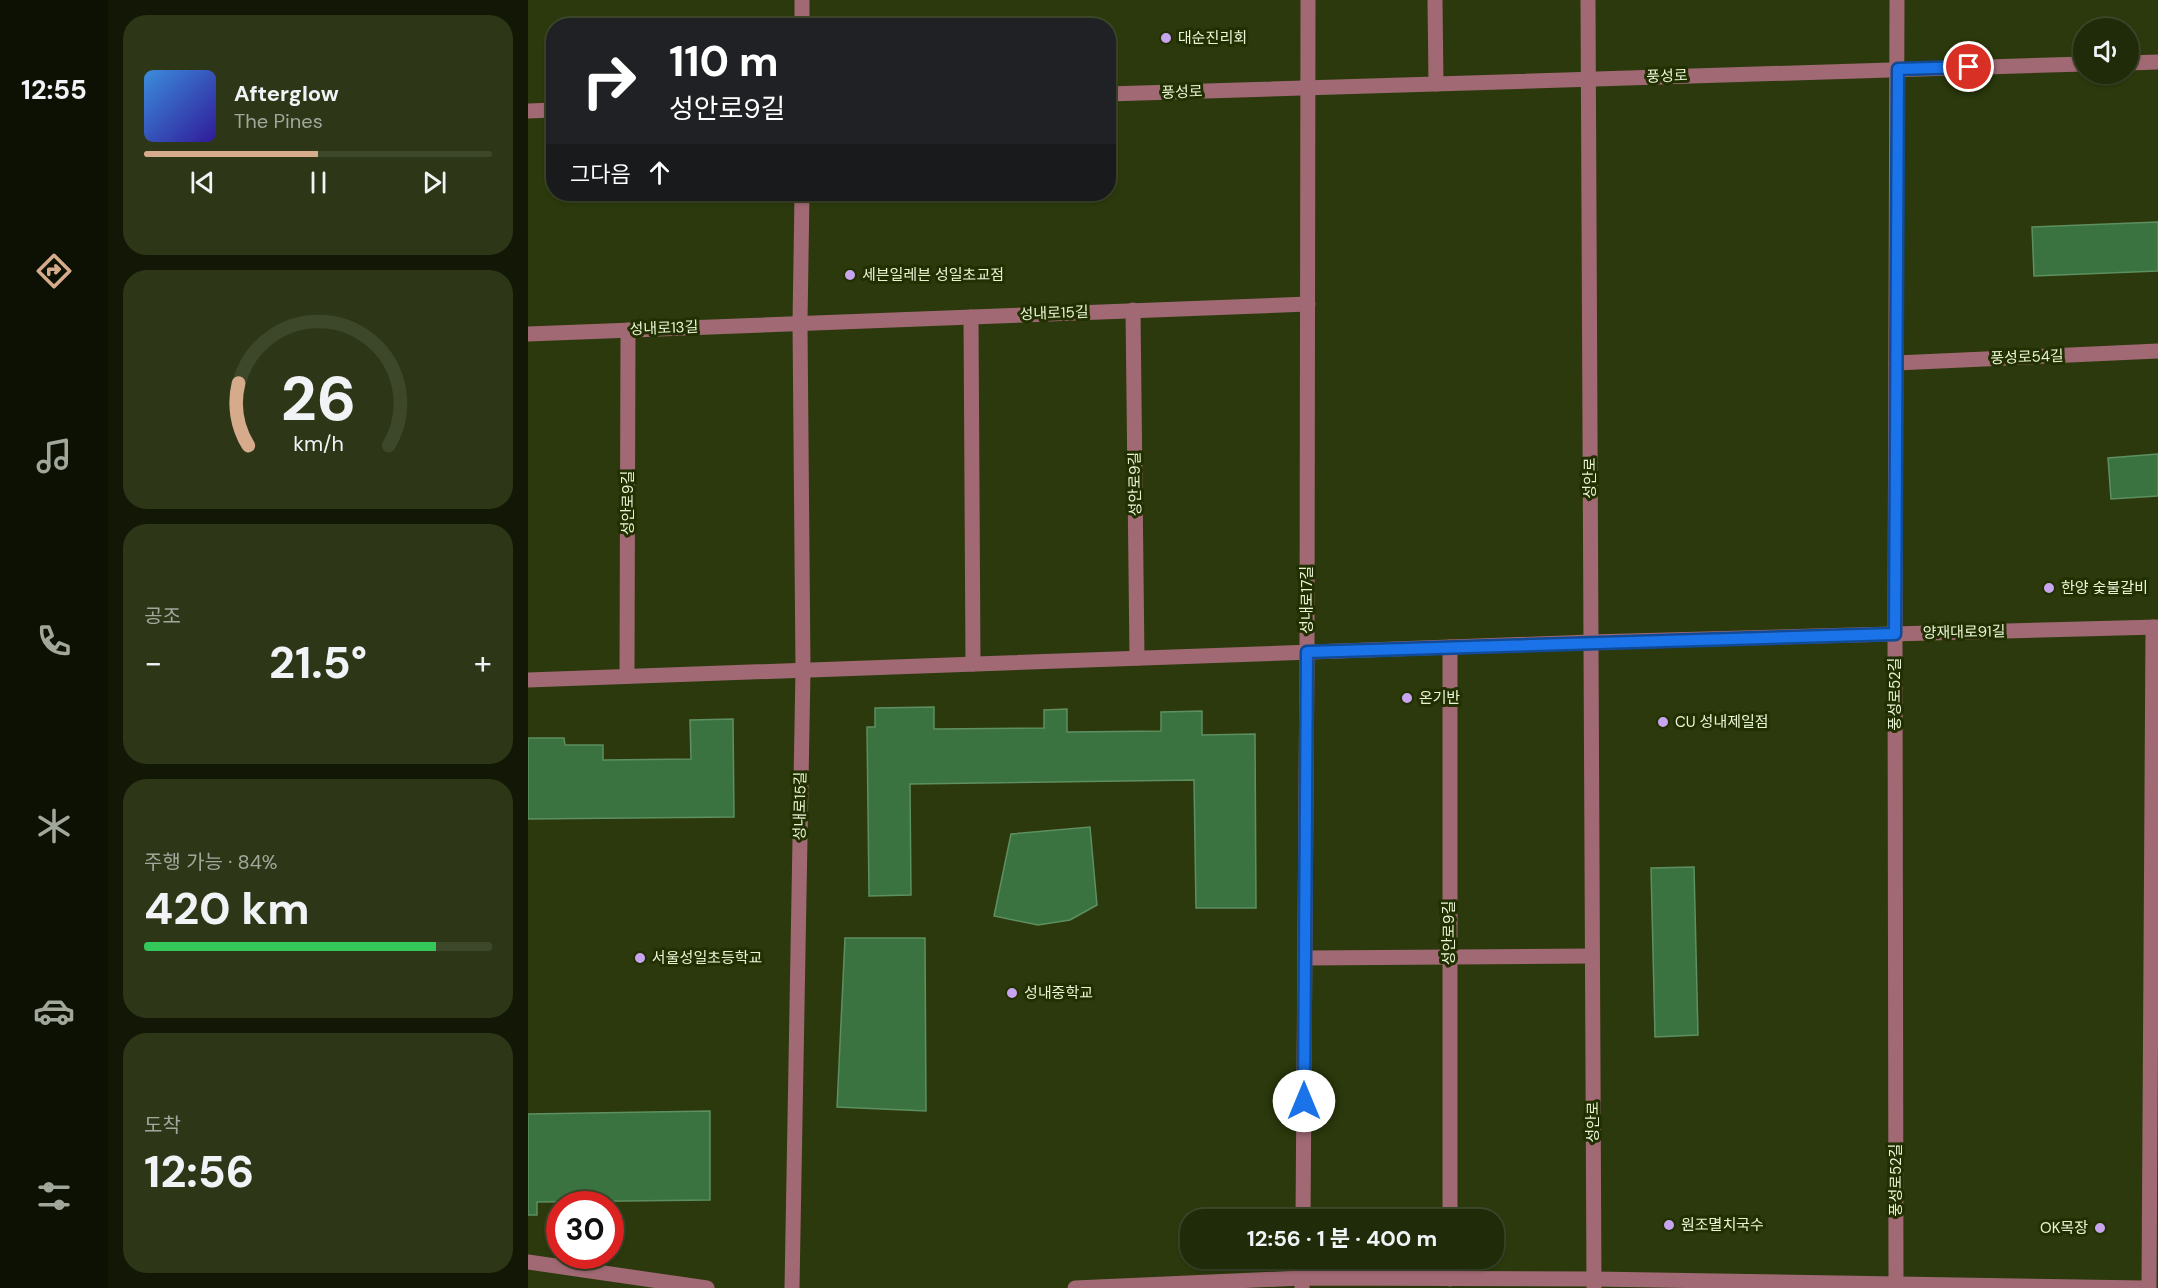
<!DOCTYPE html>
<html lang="ko">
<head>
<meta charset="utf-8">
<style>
  :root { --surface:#202b09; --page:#2d3717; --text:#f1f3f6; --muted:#a2a79c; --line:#3d472a; --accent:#d6ab8b }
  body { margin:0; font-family:"DM Sans","Noto Sans KR",sans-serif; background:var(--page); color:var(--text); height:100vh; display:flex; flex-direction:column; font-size:22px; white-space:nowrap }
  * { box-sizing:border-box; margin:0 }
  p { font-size:20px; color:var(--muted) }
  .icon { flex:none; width:33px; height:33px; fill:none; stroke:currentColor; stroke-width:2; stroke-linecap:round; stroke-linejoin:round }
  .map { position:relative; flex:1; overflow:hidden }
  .sheet { display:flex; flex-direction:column; gap:15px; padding:15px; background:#121805; width:420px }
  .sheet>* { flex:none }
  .top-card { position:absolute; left:18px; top:18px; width:570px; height:183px; border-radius:24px; box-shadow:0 2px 4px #0004,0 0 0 2px var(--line); background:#202124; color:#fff; overflow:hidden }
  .tools { position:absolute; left:1545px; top:18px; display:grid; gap:12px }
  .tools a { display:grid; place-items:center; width:66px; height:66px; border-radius:50%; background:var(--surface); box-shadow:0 2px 4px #0004,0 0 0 2px var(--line); font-size:30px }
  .speed { position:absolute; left:18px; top:1191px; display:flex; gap:12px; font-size:30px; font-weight:700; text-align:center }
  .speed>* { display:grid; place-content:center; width:78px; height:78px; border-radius:50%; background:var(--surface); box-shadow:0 2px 4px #0004,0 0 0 2px var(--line); line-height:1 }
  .speed .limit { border:9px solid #d22; background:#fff; color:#111 }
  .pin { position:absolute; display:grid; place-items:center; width:51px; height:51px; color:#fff; margin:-26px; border:3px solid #fff; border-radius:50%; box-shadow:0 2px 6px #0007 }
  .me { position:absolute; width:66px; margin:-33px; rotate:0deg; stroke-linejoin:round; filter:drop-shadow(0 0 4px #0008) }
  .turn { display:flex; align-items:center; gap:21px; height:126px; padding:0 24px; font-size:27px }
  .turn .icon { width:78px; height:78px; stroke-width:2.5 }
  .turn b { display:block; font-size:42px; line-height:51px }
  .then { display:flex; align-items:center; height:57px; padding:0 24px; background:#0003; gap:12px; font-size:22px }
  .big { font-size:45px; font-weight:700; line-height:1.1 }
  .sheet .card { flex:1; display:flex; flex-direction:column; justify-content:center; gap:9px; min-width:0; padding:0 21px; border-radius:24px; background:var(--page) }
  .sheet .dial { align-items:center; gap:0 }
  .dial svg { height:156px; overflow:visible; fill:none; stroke:var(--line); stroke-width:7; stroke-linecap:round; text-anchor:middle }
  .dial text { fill:var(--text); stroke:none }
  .song { display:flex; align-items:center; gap:18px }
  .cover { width:72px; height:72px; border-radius:9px; background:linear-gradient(135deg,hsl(210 70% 55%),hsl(250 70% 35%)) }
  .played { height:6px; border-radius:3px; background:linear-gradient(90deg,var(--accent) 50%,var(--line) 50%) }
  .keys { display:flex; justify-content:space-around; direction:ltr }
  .heat { display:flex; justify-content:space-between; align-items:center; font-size:33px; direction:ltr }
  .charge { height:9px; border-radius:4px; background:linear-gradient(90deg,#34c759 84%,var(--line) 0) }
  .trip { position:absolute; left:652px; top:1209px; width:324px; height:60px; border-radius:24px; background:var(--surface); box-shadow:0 2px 4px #0004,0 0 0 2px var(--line); font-weight:700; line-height:60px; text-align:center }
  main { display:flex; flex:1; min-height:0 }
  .tabs { display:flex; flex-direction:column; width:108px; justify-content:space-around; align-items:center; background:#0d1104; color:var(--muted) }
  .tabs .icon { width:42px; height:42px }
  .tabs .selected { color:var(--accent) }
  .tabs b { font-size:27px; color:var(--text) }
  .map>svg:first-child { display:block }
  .building { fill:#3b7340; stroke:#5e8f60; stroke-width:1.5 }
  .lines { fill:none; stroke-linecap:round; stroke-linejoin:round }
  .minor { stroke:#a06974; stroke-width:15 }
  .route-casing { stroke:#114b97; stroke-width:15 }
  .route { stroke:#1a73e8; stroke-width:10 }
  .poi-dot { fill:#c8a6ef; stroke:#212f01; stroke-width:2 }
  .labels { text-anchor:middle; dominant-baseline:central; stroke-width:6; stroke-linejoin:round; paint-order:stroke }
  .poi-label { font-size:15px; fill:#e8f5d6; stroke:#212f01; text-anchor:start }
  .street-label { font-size:15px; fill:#e8f5d6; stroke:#212f01 }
</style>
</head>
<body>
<main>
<nav class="tabs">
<b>12:55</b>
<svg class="icon selected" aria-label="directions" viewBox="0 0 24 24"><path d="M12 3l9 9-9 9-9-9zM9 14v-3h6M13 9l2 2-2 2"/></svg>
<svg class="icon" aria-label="music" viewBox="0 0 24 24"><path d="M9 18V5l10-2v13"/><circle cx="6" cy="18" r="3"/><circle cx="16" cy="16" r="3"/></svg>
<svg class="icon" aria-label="phone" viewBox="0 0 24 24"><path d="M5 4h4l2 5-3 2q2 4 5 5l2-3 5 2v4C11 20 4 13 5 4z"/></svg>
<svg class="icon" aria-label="climate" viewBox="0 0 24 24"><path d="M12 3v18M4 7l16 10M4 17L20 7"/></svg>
<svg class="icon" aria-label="car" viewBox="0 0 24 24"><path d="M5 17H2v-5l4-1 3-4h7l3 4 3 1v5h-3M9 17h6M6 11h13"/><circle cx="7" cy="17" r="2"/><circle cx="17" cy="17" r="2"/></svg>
<svg class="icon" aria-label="filters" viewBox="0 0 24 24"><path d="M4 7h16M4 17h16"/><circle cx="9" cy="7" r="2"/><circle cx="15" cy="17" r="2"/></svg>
</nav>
<section class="sheet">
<div class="card">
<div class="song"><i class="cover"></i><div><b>Afterglow</b><p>The Pines</p></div></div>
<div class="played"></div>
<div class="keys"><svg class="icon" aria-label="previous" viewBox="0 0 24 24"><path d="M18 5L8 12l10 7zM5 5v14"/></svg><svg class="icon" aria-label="pause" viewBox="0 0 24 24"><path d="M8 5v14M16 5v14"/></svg><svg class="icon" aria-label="next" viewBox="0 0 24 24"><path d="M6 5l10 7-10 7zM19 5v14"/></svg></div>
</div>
<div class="card dial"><svg viewBox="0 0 100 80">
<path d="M14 69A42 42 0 1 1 86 69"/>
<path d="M14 69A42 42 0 0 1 9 37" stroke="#d6ab8b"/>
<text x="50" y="56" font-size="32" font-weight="700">26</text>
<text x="50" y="72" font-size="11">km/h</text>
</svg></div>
<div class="card"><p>공조</p>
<div class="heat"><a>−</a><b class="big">21.5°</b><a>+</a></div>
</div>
<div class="card"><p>주행 가능 · 84%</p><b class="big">420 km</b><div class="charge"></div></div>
<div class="card"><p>도착</p><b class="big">12:56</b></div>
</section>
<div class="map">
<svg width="1630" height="1288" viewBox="0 0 1630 1288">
  <rect width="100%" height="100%" fill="#2b390c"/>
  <g class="building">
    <polygon points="1630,222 1630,271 1506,276 1504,227"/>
    <polygon points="1630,454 1630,496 1583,499 1580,458"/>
    <polygon points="406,707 406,729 516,728 516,710 539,709 539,732 633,731 633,712 674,711 674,735 727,734 728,908 668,908 666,780 382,784 383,895 341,896 339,727 347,727 347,708"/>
    <polygon points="205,719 206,817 0,819 0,738 36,738 37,745 75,745 75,760 163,759 162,720"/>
    <polygon points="562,827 569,905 542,920 510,925 466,916 483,834"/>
    <polygon points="1166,867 1170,1035 1127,1037 1123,868"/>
    <polygon points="317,938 397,938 398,1111 309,1107"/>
    <polygon points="182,1111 182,1200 9,1202 9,1215 0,1215 0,1114"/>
  </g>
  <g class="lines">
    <g class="minor">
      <polyline points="274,0 274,26"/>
      <polyline points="907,0 908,84"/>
      <polyline points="1060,0 1066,1288"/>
      <polyline points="1600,63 1630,62"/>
      <polyline points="580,94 1556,64"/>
      <polyline points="0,111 26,110"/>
      <polyline points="605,310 609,658"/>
      <polyline points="443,317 445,664"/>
      <polyline points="0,334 780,304"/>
      <polyline points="1368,363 1630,351"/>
      <polyline points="99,676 100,330"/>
      <polyline points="0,680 1063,642 1630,627"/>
      <polyline points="777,958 1064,956"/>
      <polyline points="775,1220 779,652 780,0"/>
      <polyline points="922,1220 922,647"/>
      <polyline points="922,1258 922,1279"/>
      <polyline points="0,1262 179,1288"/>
      <polyline points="264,1288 275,670 272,323 274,194"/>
      <polyline points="547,1288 774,1278 1066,1279 1616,1288"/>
      <polyline points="774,1288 774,1258"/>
      <polyline points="1368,1288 1367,634 1369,0"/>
      <polyline points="1621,1288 1625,627"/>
    </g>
  </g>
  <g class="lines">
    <defs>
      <polyline id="route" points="776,1101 779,652 1367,634 1370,69 1441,67"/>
    </defs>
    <use href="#route" class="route-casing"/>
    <use href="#route" class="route"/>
  </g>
  <g class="poi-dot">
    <circle cx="638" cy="38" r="6"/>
    <circle cx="322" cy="275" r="6"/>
    <circle cx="1521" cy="588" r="6"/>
    <circle cx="879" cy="698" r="6"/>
    <circle cx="1135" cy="722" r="6"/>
    <circle cx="112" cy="958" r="6"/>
    <circle cx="484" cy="993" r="6"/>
    <circle cx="1141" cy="1225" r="6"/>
    <circle cx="1572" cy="1228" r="6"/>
  </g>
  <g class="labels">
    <g class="poi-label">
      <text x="650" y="38">대순진리회</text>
      <text x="334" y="275">세븐일레븐 성일초교점</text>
      <text x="1533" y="588">한양 숯불갈비</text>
      <text x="891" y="698">온기반</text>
      <text x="1147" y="722">CU 성내제일점</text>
      <text x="124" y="958">서울성일초등학교</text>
      <text x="496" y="993">성내중학교</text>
      <text x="1153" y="1225">원조멸치국수</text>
      <text x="1560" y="1228" text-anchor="end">OK목장</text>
    </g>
    <g class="street-label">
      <text transform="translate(1139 76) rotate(-2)">풍성로</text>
      <text transform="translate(654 92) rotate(-2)">풍성로</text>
      <text transform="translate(526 313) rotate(-2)">성내로15길</text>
      <text transform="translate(136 328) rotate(-2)">성내로13길</text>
      <text transform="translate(1499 357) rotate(-2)">풍성로54길</text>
      <text transform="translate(1062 478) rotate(-90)">성안로</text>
      <text transform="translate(607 484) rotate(-91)">성안로9길</text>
      <text transform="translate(100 503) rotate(-90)">성안로9길</text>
      <text transform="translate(779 600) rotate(-90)">성내로17길</text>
      <text transform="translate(1436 632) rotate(-1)">양재대로91길</text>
      <text transform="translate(1367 694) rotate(-90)">풍성로52길</text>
      <text transform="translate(272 806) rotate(-89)">성내로15길</text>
      <text transform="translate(921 933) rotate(-90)">성안로9길</text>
      <text transform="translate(1065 1122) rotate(-90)">성안로</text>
      <text transform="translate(1368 1180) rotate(-90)">풍성로52길</text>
    </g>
  </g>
</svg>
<div class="tools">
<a><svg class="icon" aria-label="sound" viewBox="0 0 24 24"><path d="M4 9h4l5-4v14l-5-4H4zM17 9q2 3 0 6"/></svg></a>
</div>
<div class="speed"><div class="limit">30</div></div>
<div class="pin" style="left:1441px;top:67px;background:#d93025"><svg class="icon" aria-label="arrive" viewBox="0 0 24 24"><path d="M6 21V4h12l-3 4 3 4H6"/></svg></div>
<svg class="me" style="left:776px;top:1101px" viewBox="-20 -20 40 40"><circle r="19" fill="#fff"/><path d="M0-13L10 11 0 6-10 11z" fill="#1a73e8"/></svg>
<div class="trip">12:56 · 1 분 · 400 m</div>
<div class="top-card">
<div class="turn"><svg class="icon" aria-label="right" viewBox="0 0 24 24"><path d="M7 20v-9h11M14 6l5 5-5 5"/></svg><div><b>110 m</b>성안로9길</div></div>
<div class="then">그다음<svg class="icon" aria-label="ahead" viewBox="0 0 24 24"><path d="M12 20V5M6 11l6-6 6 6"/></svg></div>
</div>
</div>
</main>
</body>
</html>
